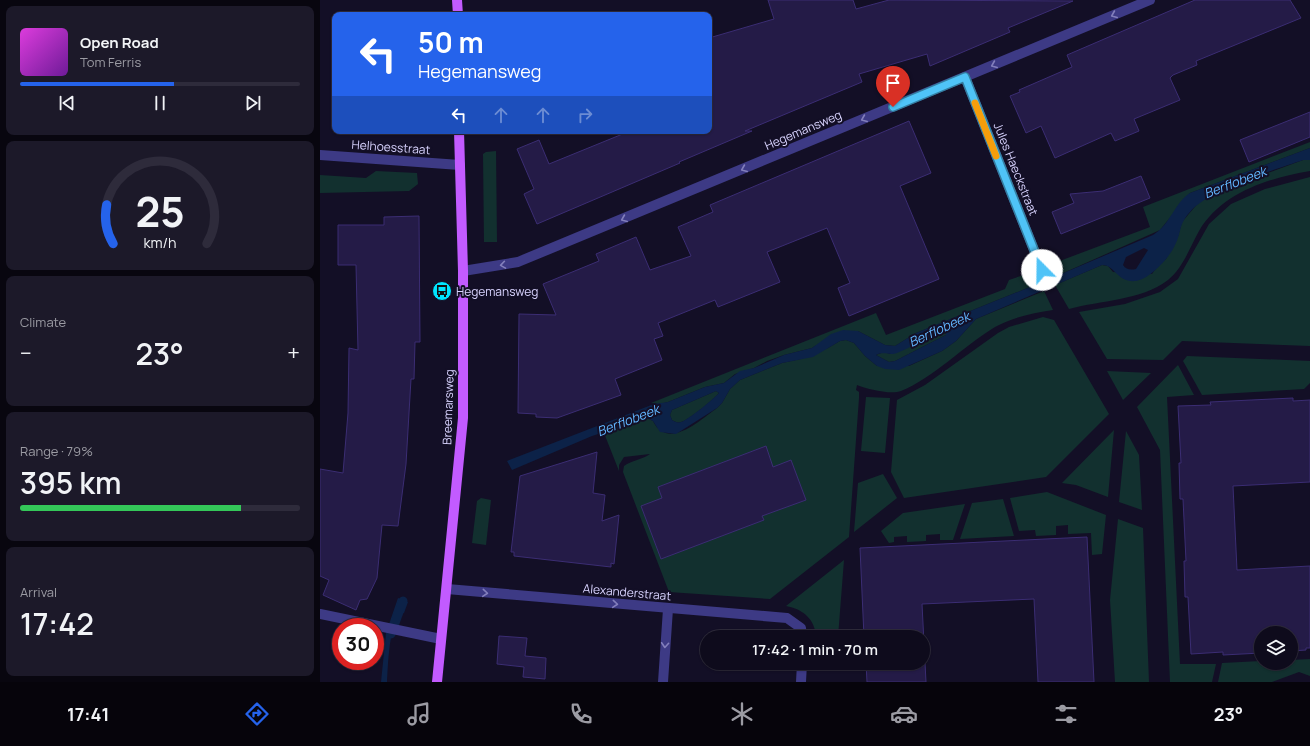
<!DOCTYPE html>
<html lang="en">
<head>
<meta charset="utf-8">
<style>
  :root { --surface:#0e0b1c; --page:#1c1929; --text:#f1f3f6; --muted:#9b9ba3; --line:#2e2b3b; --accent:#2563eb }
  body { margin:0; font-family:Manrope,sans-serif; background:var(--page); color:var(--text); height:100vh; display:flex; flex-direction:column; font-size:15px; white-space:nowrap }
  * { box-sizing:border-box; margin:0 }
  p { font-size:13px; color:var(--muted) }
  .icon { flex:none; width:22px; height:22px; fill:none; stroke:currentColor; stroke-width:2; stroke-linecap:round; stroke-linejoin:round }
  .map { position:relative; flex:1; overflow:hidden }
  .panel { display:flex; flex-direction:column; gap:6px; padding:6px; background:#08060f; width:320px }
  .panel>* { flex:none }
  .guide { position:absolute; left:12px; top:12px; width:380px; height:122px; border-radius:8px; box-shadow:0 1px 3px #0004,0 0 0 1px var(--line); background:#2563eb; color:#fff; overflow:hidden }
  .tools { position:absolute; left:934px; top:626px; display:grid; gap:8px }
  .tools a { display:grid; place-items:center; width:44px; height:44px; border-radius:50%; background:var(--surface); box-shadow:0 1px 3px #0004,0 0 0 1px var(--line); font-size:20px }
  .speed { position:absolute; left:12px; top:618px; display:flex; gap:8px; font-size:20px; font-weight:700; text-align:center }
  .speed>* { display:grid; place-content:center; width:52px; height:52px; border-radius:50%; background:var(--surface); box-shadow:0 1px 3px #0004,0 0 0 1px var(--line); line-height:1 }
  .speed .limit { border:6px solid #d22; background:#fff; color:#111 }
  .pin { position:absolute; display:grid; place-items:center; width:34px; height:34px; color:#fff; margin:-41px -17px; border-radius:50% 50% 50% 0; rotate:-45deg; box-shadow:0 0 4px #0007 }
  .pin .icon { rotate:45deg }
  .me { position:absolute; width:44px; margin:-22px; rotate:338deg; stroke-linejoin:round; filter:drop-shadow(0 0 3px #0008) }
  .turn { display:flex; align-items:center; gap:14px; height:84px; padding:0 20px; font-size:18px }
  .turn .icon { width:52px; height:52px; stroke-width:2.5 }
  .turn b { display:block; font-size:28px; line-height:34px }
  .lanes { display:flex; align-items:center; height:38px; padding:0 20px; background:#0003; justify-content:center; gap:20px; direction:ltr }
  .lanes .off { opacity:.35 }
  .big { font-size:30px; font-weight:600; line-height:1.1 }
  .panel .widget { flex:1; display:flex; flex-direction:column; justify-content:center; gap:6px; min-width:0; padding:0 14px; border-radius:8px; background:var(--page) }
  .panel .dial { align-items:center; gap:0 }
  .dial svg { height:104px; overflow:visible; fill:none; stroke:var(--line); stroke-width:7; stroke-linecap:round; text-anchor:middle }
  .dial text { fill:var(--text); stroke:none }
  .song { display:flex; align-items:center; gap:12px }
  .cover { width:48px; height:48px; border-radius:6px; background:linear-gradient(135deg,hsl(300 70% 55%),hsl(280 70% 35%)) }
  .played { height:4px; border-radius:2px; background:linear-gradient(90deg,var(--accent) 55%,var(--line) 55%) }
  .keys { display:flex; justify-content:space-around; direction:ltr }
  .heat { display:flex; justify-content:space-between; align-items:center; font-size:22px; direction:ltr }
  .charge { height:6px; border-radius:3px; background:linear-gradient(90deg,#34c759 79%,var(--line) 0) }
  .trip { position:absolute; left:380px; top:630px; width:230px; height:40px; border-radius:20px; background:var(--surface); box-shadow:0 1px 3px #0004,0 0 0 1px var(--line); font-weight:600; line-height:40px; text-align:center }
  .dock { display:flex; height:64px; justify-content:space-around; align-items:center; background:#06040b; color:var(--muted) }
  .dock .icon { width:28px; height:28px }
  .dock .on { color:var(--accent) }
  .dock b { font-size:18px; color:var(--text) }
  main { display:flex; flex:1; min-height:0 }
  .map>svg:first-child { display:block }
  .green { fill:#12302f }
  .water { fill:#0c2248; fill-rule:evenodd }
  .lines { fill:none; stroke-linecap:round; stroke-linejoin:round }
  .stream { stroke:#0c2248; stroke-width:9 }
  .building { fill:#241b47; stroke:#3b2d73 }
  .minor { stroke:#3d3a85; stroke-width:10 }
  .major { stroke:#c25bff; stroke-width:10 }
  .oneway { stroke:#837fbc }
  .route-casing { stroke:#337fa1; stroke-width:10 }
  .route { stroke:#4fc3f7; stroke-width:7 }
  .slow { stroke:#f59e0b; stroke-width:7 }
  .labels { text-anchor:middle; dominant-baseline:central; stroke-width:4; stroke-linejoin:round; paint-order:stroke }
  .street-label { font-size:12px; fill:#d9d4ff; stroke:#130f26 }
  .poi-label { font-size:12px; fill:#d9d4ff; stroke:#130f26; text-anchor:start }
  .water-label { font-size:13px; font-style:italic; fill:#62b6ff; stroke:#130f26 }
</style>
</head>
<body>
<main>
<section class="panel">
<div class="widget">
<div class="song"><i class="cover"></i><div><b>Open Road</b><p>Tom Ferris</p></div></div>
<div class="played"></div>
<div class="keys"><svg class="icon" aria-label="previous" viewBox="0 0 24 24"><path d="M18 5L8 12l10 7zM5 5v14"/></svg><svg class="icon" aria-label="pause" viewBox="0 0 24 24"><path d="M8 5v14M16 5v14"/></svg><svg class="icon" aria-label="next" viewBox="0 0 24 24"><path d="M6 5l10 7-10 7zM19 5v14"/></svg></div>
</div>
<div class="widget dial"><svg viewBox="0 0 100 80">
<path d="M14 69A42 42 0 1 1 86 69"/>
<path d="M14 69A42 42 0 0 1 9 39" stroke="#2563eb"/>
<text x="50" y="56" font-size="32" font-weight="700">25</text>
<text x="50" y="72" font-size="11">km/h</text>
</svg></div>
<div class="widget"><p>Climate</p>
<div class="heat"><a>−</a><b class="big">23°</b><a>+</a></div>
</div>
<div class="widget"><p>Range · 79%</p><b class="big">395 km</b><div class="charge"></div></div>
<div class="widget"><p>Arrival</p><b class="big">17:42</b></div>
</section>
<div class="map">
<svg width="990" height="682" viewBox="0 0 990 682">
  <rect width="100%" height="100%" fill="#130f26"/>
  <g class="green">
    <polygon points="990,142 990,148 870,193 840,230 732,278 729,265 830,227 823,207"/>
    <polygon points="176,151 177,242 164,242 163,154 166,152"/>
    <path d="M983,160h7v11c-42,7 -89,22 -111,60 -9,16 -16,37 -31,49 -28,21 -67,20 -99,29l-14,-24 47,-20 6,1 5,6 39,2 7,-10 7,-5 12,-23 4,-14 17,-20 50,-22z"/>
    <polygon points="56,171 97,173 98,184 89,191 0,193 0,175 46,178"/>
    <polygon points="990,177 990,346 862,341 843,360 787,359 759,312 805,304 840,292 858,279 889,224 911,204 945,189"/>
    <polygon points="715,271 720,283 596,333 575,346 565,345 538,331 500,343 492,348 464,355 447,361 434,368 415,374 404,383 385,387 348,402 340,404 331,403 556,313 566,335 685,289 689,280"/>
    <path d="M724,291l9,19c-20,3 -40,7 -58,17 -29,17 -63,52 -94,64 -10,4 -34,-2 -44,-6l-1,5 3,2v6l-10,139 -79,62 -101,-7 -46,-120 1,-6c8,-6 18,-6 26,-12l-26,3 -5,8v6l-15,-38 43,-15 6,3c15,30 47,-1 64,-13l5,-5 8,-14 10,-9 42,-17 19,-4 27,-11 12,-7 6,-1 8,3 11,13 12,10h32l33,-15 14,-10 20,-22z"/>
    <polygon points="723,317 734,320 789,414 726,477 584,498 571,472 577,400 605,385 678,333 689,327"/>
    <path d="M622,332h4v3l-51,26 -6,1 -13,-7 8,-3 6,2c18,-7 34,-16 52,-22z"/>
    <polygon points="867,356 990,361 990,383 984,389 882,395 863,361"/>
    <polygon points="858,365 874,395 847,397 860,664 896,664 892,682 850,682 840,450 817,407"/>
    <polygon points="787,371 831,373 803,400"/>
    <path d="M396,391l3,2c-5,6 -30,27 -38,29 -3,1 -6,0 -9,-2l-2,-5 2,-5z"/>
    <polygon points="546,397 570,398 565,453 541,451"/>
    <polygon points="794,430 788,497 756,485 742,483"/>
    <polygon points="806,431 819,455 822,510 799,502"/>
    <polygon points="563,474 577,498 534,532 538,483"/>
    <polygon points="727,492 786,515 782,554 772,555 771,533 748,534 748,525 736,526 736,535 716,536 715,530 699,531 690,498"/>
    <polygon points="161,498 171,500 166,545 152,543 157,501"/>
    <polygon points="683,499 694,536 640,539 652,503"/>
    <polygon points="645,504 633,540 620,540 620,534 606,535 606,541 587,542 587,536 574,537 574,542 569,543 561,531 583,513"/>
    <polygon points="798,519 823,528 829,682 795,682 790,600"/>
    <path d="M524,560l-6,77h-22c-1,-18 -13,-28 -30,-31z"/>
    <polygon points="990,659 990,676 979,672 952,682 898,682 902,663 941,661 941,663 971,663 971,660"/>
  </g>
  <g class="water">
    <path d="M990,148v12h-7c-29,10 -95,30 -113,52 -12,13 -8,20 -15,33 -5,12 -25,34 -39,36 -19,2 -22,-17 -34,-16l-126,54 -20,22 -14,10 -43,19 -14,-1 -8,-3 -12,-10 -11,-13 -8,-3 -6,1 -27,16 -31,6 -42,17 -10,9 -8,14 -5,5 -41,26 -16,-2 -7,-11 -6,-3 -55,18 -80,34 -5,-9 147,-57 14,-2 37,-15 19,-4 16,-12 14,-3 30,-13 28,-7 19,-14 12,-4 15,1 27,14 10,1 21,-13 124,-50 113,-48c18,-11 21,-32 37,-42zM824,248l4,2 -12,19c-5,1 -10,1 -13,-4l3,-8zM622,332h4v3l-51,26 -6,1 -13,-7c9,-4 13,1 21,-2 16,-6 27,-16 45,-21zM396,391l3,2c-4,5 -31,27 -38,29 -3,1 -6,0 -9,-2l-2,-5 2,-5z"/>
    <path d="M78,598l10,4 -4,11h-4c-11,12 -12,53 -13,69h-6l5,-49z"/>
  </g>
  <g class="lines">
    <polyline class="stream" points="71,634 83,601"/>
  </g>
  <g class="building">
    <polygon points="448,0 533,0 536,9 569,0 753,1 688,28 690,32 610,66 607,54 539,74 542,82 425,131 432,131 359,162 360,163 217,224 204,194 214,189 197,149 219,140 229,164 310,131 389,131 389,38 454,19"/>
    <polygon points="875,0 970,0 981,18 876,61 877,65 853,75 850,78 860,100 814,119 819,131 795,141 791,133 735,158 721,126 706,133 690,96 700,92 699,90 752,67 747,55"/>
    <polygon points="990,112 990,137 929,162 920,140"/>
    <polygon points="589,121 611,173 580,186 619,279 529,316 518,288 530,283 507,228 447,252 460,282 398,307 395,300 338,323 343,336 334,339 342,360 295,379 301,395 237,418 216,417 216,414 198,413 199,314 236,315 223,284 279,261 276,254 316,237 330,270 371,256 358,227 393,212 390,205"/>
    <polygon points="821,176 830,198 741,234 732,212 754,203 750,194 783,191"/>
    <polygon points="99,216 100,342 95,342 94,379 91,379 86,464 78,526 62,525 57,578 47,599 40,600 36,610 3,595 9,580 0,576 0,469 23,473 28,413 29,348 38,350 36,265 18,265 18,225 64,225 64,217"/>
    <polygon points="973,398 973,401 990,400 990,482 913,486 917,570 990,566 990,648 986,648 986,650 971,651 971,633 941,633 941,653 903,655 903,652 871,654 868,597 865,597 864,561 866,561 863,499 860,499 859,463 861,463 858,406 891,405 890,402"/>
    <polygon points="446,446 453,467 471,460 486,500 442,516 444,520 341,559 321,506 342,498 338,487"/>
    <polygon points="277,452 273,493 285,495 282,521 299,515 294,564 291,563 291,567 194,556 194,552 191,552 200,476"/>
    <polygon points="767,537 774,682 718,682 714,599 602,604 606,682 547,682 546,663 603,663 603,637 544,637 540,548"/>
    <polygon points="179,636 207,638 205,656 226,658 225,679 203,677 204,667 177,664"/>
  </g>
  <g class="lines">
    <g class="minor">
      <polyline points="645,77 722,270"/>
      <polyline points="0,155 140,165"/>
      <polyline points="143,271 198,262 830,0"/>
      <polyline points="127,589 467,618 481,628 482,637"/>
      <polyline points="0,614 121,639"/>
      <polyline points="343,682 348,609"/>
      <polyline points="481,682 482,663"/>
    </g>
    <g class="major">
      <polyline points="137,0 138,15"/>
      <polyline points="117,682 143,418 143,271 139,131"/>
    </g>
  </g>
  <defs><path id="oneway-chevron" d="M-2-3.5L2.5 0L-2 3.5" fill="none" stroke-width="1.6" stroke-linecap="round" stroke-linejoin="round"/></defs>
  <g class="oneway">
    <use href="#oneway-chevron" transform="translate(794 15) rotate(157)"/>
    <use href="#oneway-chevron" transform="translate(674 65) rotate(157)"/>
    <use href="#oneway-chevron" transform="translate(544 119) rotate(157)"/>
    <use href="#oneway-chevron" transform="translate(424 169) rotate(157)"/>
    <use href="#oneway-chevron" transform="translate(304 219) rotate(157)"/>
    <use href="#oneway-chevron" transform="translate(183 265) rotate(171)"/>
    <use href="#oneway-chevron" transform="translate(165 593) rotate(5)"/>
    <use href="#oneway-chevron" transform="translate(295 604) rotate(5)"/>
    <use href="#oneway-chevron" transform="translate(345 645) rotate(94)"/>
  </g>
  <g class="lines">
    <defs>
      <polyline id="route" points="573,107 645,77 722,270"/>
    </defs>
    <use href="#route" class="route-casing"/>
    <use href="#route" class="route"/>
    <polyline class="slow" points="655,103 676,156"/>
  </g>
  <defs>
    <symbol id="bus-disc" viewBox="-11 -11 22 22"><circle r="9.5" fill="#00e5ff" stroke="#130f26"/><path d="M-5-6H5V4H4V6H2V4H-2V6H-4V4H-5ZM-3.5-4V0h7V-4ZM-3.5 1.2v1.5H-2V1.2ZM2 1.2v1.5H3.5V1.2Z" fill="#111"/></symbol>
  </defs>
  <g fill-rule="evenodd">
    <use href="#bus-disc" x="111" y="280" width="22" height="22"/>
  </g>
  <g class="labels">
    <g class="street-label">
      <text transform="translate(483 130) rotate(-23)">Hegemansweg</text>
      <text transform="translate(71 147) rotate(4)">Helhoesstraat</text>
      <text transform="translate(696 169) rotate(68)">Jules Haeckstraat</text>
      <text transform="translate(128 407) rotate(-88)">Breemarsweg</text>
      <text transform="translate(307 592) rotate(5)">Alexanderstraat</text>
    </g>
    <g class="poi-label">
      <text x="136" y="291">Hegemansweg</text>
    </g>
    <g class="water-label">
      <text transform="translate(915 182) rotate(-21)">Berflobeek</text>
      <text transform="translate(619 329) rotate(-25)">Berflobeek</text>
      <text transform="translate(308 420) rotate(-21)">Berflobeek</text>
    </g>
  </g>
</svg>
<div class="tools">
<a><svg class="icon" aria-label="layers" viewBox="0 0 24 24"><path d="M12 4l9 5-9 5-9-5zM3 14l9 5 9-5"/></svg></a>
</div>
<div class="speed"><div class="limit">30</div></div>
<div class="pin" style="left:573px;top:107px;background:#d93025"><svg class="icon" aria-label="arrive" viewBox="0 0 24 24"><path d="M6 21V4h12l-3 4 3 4H6"/></svg></div>
<svg class="me" style="left:722px;top:270px" viewBox="-20 -20 40 40"><circle r="19" fill="#fff"/><path d="M0-13L10 11 0 6-10 11z" fill="#4fc3f7"/></svg>
<div class="trip">17:42 · 1 min · 70 m</div>
<div class="guide">
<div class="turn"><svg class="icon" aria-label="left" viewBox="0 0 24 24"><path d="M17 20v-9H6M10 6l-5 5 5 5"/></svg><div><b>50 m</b>Hegemansweg</div></div>
<div class="lanes"><svg class="icon" aria-label="left" viewBox="0 0 24 24"><path d="M17 20v-9H6M10 6l-5 5 5 5"/></svg><svg class="icon off" aria-label="ahead" viewBox="0 0 24 24"><path d="M12 20V5M6 11l6-6 6 6"/></svg><svg class="icon off" aria-label="ahead" viewBox="0 0 24 24"><path d="M12 20V5M6 11l6-6 6 6"/></svg><svg class="icon off" aria-label="right" viewBox="0 0 24 24"><path d="M7 20v-9h11M14 6l5 5-5 5"/></svg></div>
</div>
</div>
</main>
<nav class="dock">
<b>17:41</b>
<svg class="icon on" aria-label="directions" viewBox="0 0 24 24"><path d="M12 3l9 9-9 9-9-9zM9 14v-3h6M13 9l2 2-2 2"/></svg>
<svg class="icon" aria-label="music" viewBox="0 0 24 24"><path d="M9 18V5l10-2v13"/><circle cx="6" cy="18" r="3"/><circle cx="16" cy="16" r="3"/></svg>
<svg class="icon" aria-label="phone" viewBox="0 0 24 24"><path d="M5 4h4l2 5-3 2q2 4 5 5l2-3 5 2v4C11 20 4 13 5 4z"/></svg>
<svg class="icon" aria-label="climate" viewBox="0 0 24 24"><path d="M12 3v18M4 7l16 10M4 17L20 7"/></svg>
<svg class="icon" aria-label="car" viewBox="0 0 24 24"><path d="M5 17H2v-5l4-1 3-4h7l3 4 3 1v5h-3M9 17h6M6 11h13"/><circle cx="7" cy="17" r="2"/><circle cx="17" cy="17" r="2"/></svg>
<svg class="icon" aria-label="filters" viewBox="0 0 24 24"><path d="M4 7h16M4 17h16"/><circle cx="9" cy="7" r="2"/><circle cx="15" cy="17" r="2"/></svg>
<b>23°</b>
</nav>
</body>
</html>
